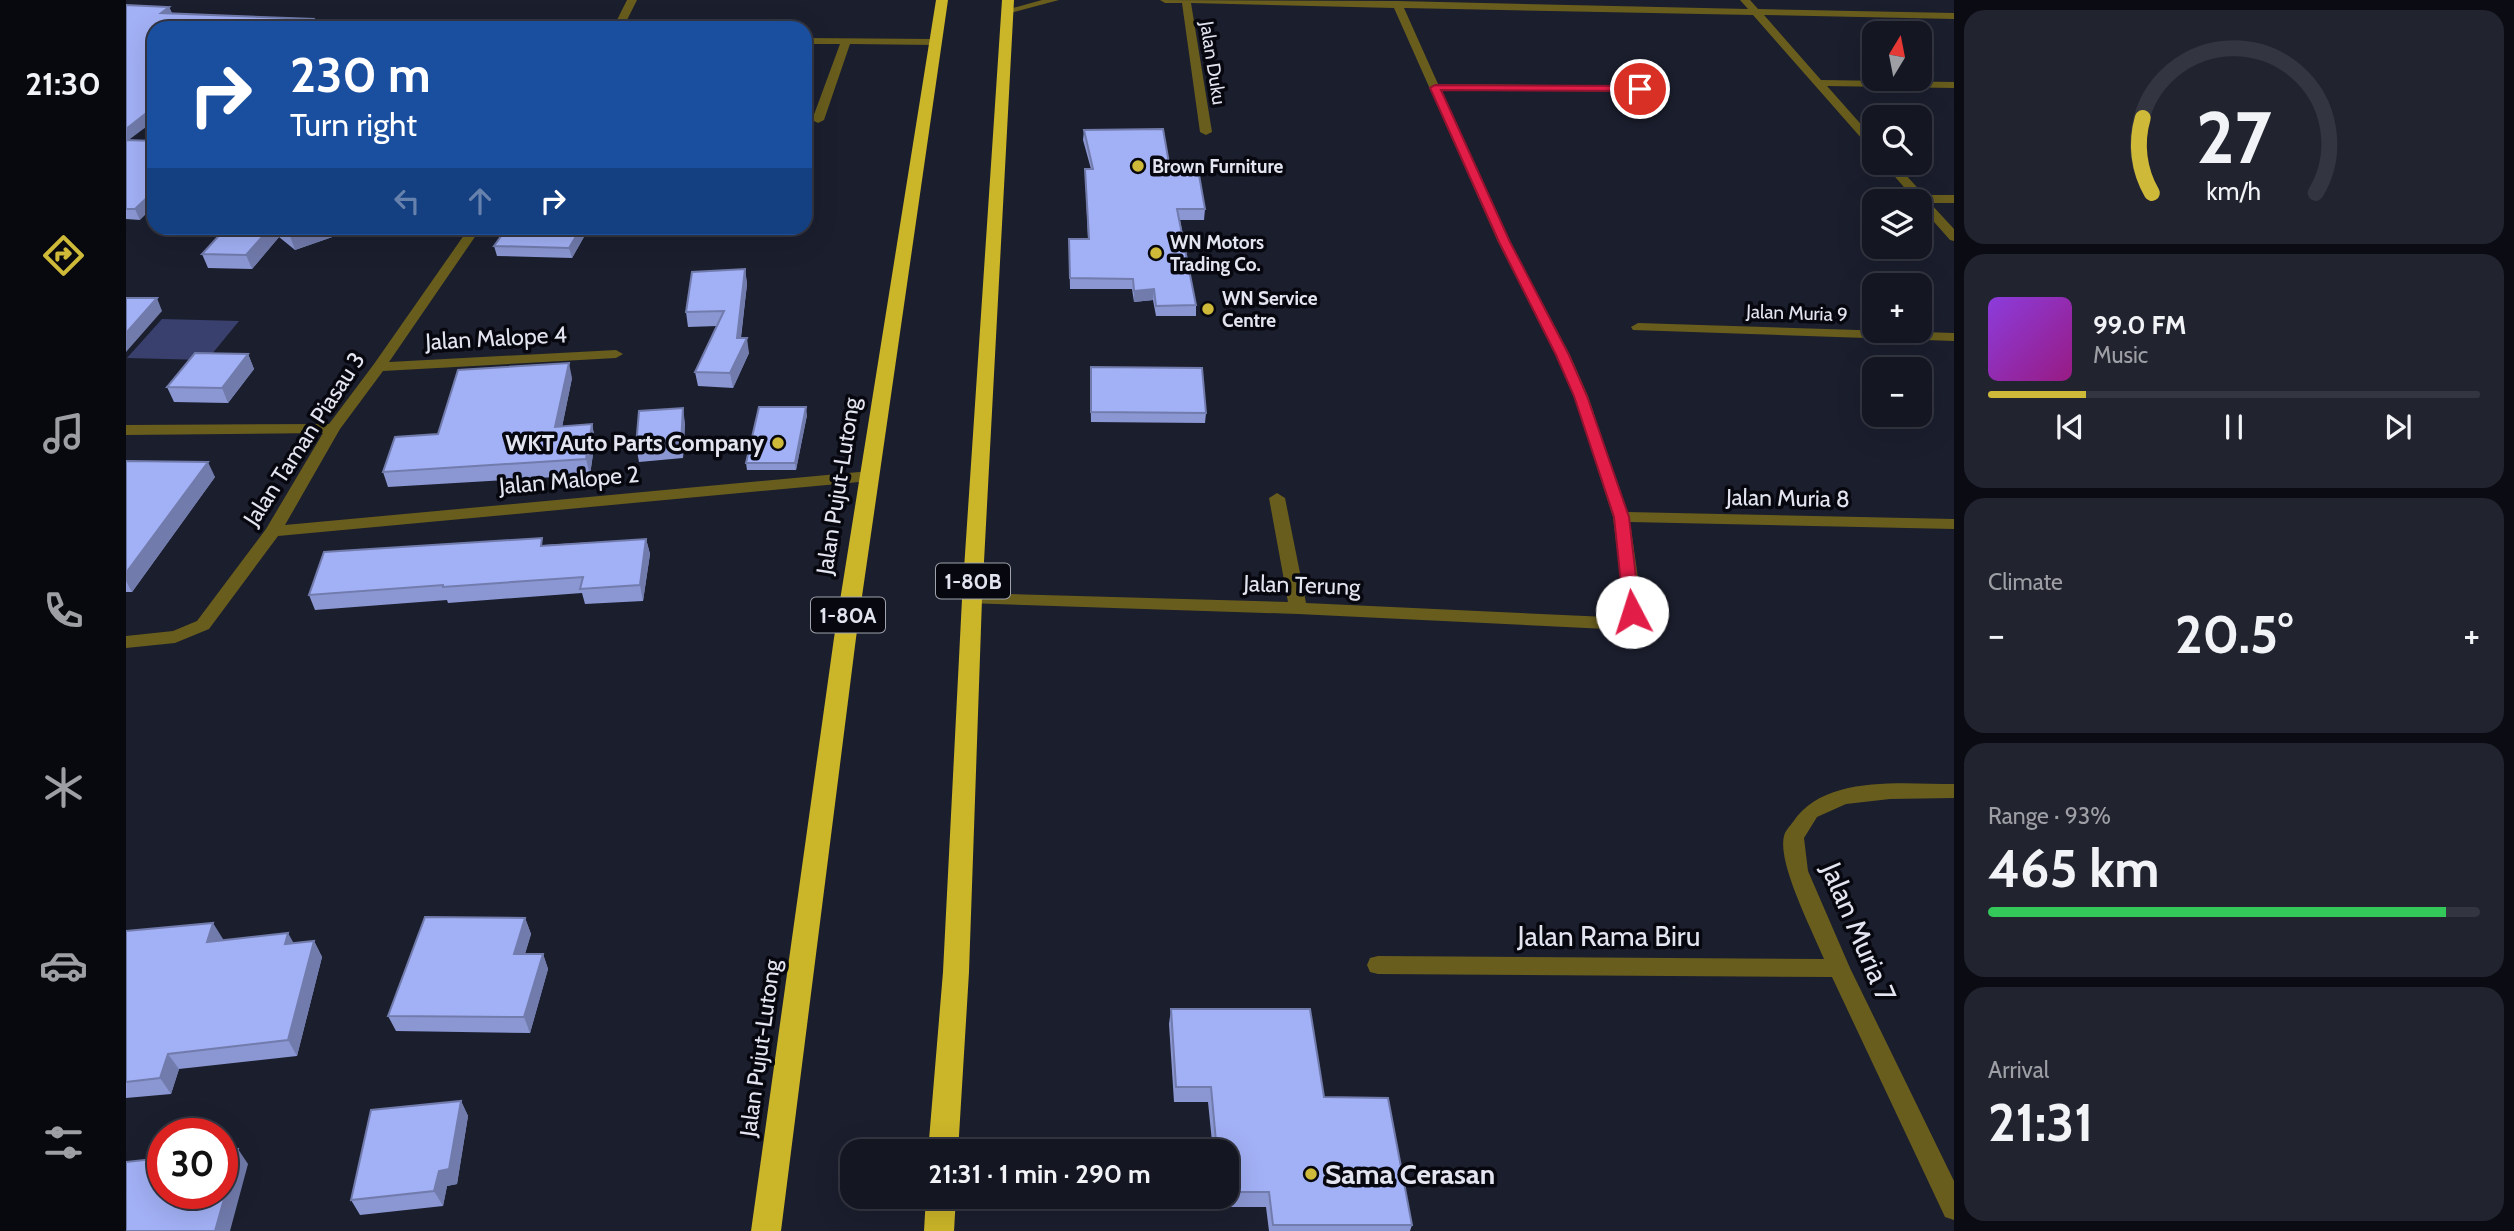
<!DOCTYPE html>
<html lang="en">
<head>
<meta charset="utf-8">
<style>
  :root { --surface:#141622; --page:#21232f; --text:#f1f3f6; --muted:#9d9fa5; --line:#333540; --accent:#ceb938 }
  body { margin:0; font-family:Cabin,sans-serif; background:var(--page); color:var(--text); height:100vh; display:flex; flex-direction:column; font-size:26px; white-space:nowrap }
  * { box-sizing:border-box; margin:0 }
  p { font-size:23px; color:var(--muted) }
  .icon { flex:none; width:38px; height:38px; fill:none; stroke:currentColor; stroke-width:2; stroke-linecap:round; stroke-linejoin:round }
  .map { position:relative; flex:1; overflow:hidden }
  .sheet { display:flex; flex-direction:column; gap:10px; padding:10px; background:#0b0c13; width:560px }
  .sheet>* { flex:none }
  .hud { position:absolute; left:21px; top:21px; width:665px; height:214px; border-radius:21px; box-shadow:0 7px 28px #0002,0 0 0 2px var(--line); background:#1a4fa0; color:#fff; overflow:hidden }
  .needle { width:46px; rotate:10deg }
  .controls { position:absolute; left:1736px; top:21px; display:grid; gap:14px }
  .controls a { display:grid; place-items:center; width:70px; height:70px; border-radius:14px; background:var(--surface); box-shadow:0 7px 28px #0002,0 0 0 2px var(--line); font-size:35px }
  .speed { position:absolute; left:21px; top:1118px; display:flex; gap:14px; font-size:35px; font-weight:700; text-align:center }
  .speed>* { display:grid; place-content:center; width:91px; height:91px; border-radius:50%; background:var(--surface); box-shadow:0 7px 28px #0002,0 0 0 2px var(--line); line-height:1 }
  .speed .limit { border:10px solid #d22; background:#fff; color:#111 }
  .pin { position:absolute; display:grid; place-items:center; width:60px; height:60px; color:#fff; margin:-30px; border:4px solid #fff; border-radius:50%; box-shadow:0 2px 7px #0007 }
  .me { position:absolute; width:77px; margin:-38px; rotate:355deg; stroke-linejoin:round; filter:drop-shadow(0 0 5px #0008) }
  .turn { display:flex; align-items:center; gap:24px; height:147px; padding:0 28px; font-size:32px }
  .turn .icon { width:91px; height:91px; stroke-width:2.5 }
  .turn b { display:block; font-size:49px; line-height:60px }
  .lanes { display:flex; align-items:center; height:66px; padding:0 28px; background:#0003; justify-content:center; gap:35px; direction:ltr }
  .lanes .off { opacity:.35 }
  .big { font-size:52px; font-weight:700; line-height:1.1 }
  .sheet .tile { flex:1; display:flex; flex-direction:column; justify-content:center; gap:10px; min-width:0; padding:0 24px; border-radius:21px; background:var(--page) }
  .sheet .dial { align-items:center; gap:0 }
  .dial svg { height:182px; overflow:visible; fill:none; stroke:var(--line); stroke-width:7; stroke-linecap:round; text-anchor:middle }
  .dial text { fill:var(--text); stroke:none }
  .song { display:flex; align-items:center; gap:21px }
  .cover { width:84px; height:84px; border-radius:10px; background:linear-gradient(135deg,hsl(270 70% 55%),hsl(310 70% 35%)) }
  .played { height:7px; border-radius:4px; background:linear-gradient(90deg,var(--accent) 20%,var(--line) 20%) }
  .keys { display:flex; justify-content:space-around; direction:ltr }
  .heat { display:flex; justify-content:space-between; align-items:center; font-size:38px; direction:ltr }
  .charge { height:10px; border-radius:5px; background:linear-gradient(90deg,#34c759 93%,var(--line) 0) }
  .trip { position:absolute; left:714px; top:1139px; width:399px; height:70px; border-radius:21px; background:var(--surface); box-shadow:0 7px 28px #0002,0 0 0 2px var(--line); font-weight:700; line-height:70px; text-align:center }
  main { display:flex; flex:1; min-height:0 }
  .menu { display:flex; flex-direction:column; width:126px; justify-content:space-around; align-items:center; background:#08090e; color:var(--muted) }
  .menu .icon { width:49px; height:49px }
  .menu .on { color:var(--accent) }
  .menu b { font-size:32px; color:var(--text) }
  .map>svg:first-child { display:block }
  .green { fill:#39406e }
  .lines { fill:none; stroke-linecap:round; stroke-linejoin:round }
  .minor { fill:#685d1d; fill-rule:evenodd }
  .highway { fill:#cbb529; fill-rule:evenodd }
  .wall { fill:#8b97d3 }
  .shaded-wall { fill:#717bac }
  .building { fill:#a2b0f5; stroke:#717bac; stroke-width:2 }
  .route { fill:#e11d48; stroke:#92132f; stroke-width:2 }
  .poi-dot { fill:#ceb938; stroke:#07080f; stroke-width:2.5 }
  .labels { text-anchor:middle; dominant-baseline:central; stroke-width:7; stroke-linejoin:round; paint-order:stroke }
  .far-street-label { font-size:19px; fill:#e2e5f0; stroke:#07080f }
  .far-poi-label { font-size:19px; font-weight:bold; fill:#e2e5f0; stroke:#07080f; text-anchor:start }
  .shield { fill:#07080f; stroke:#a0a3ac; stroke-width:2 }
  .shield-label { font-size:21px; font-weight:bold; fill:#e2e5f0 }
  .street-label { font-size:23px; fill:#e2e5f0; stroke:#07080f }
  .poi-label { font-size:23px; font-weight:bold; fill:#e2e5f0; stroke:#07080f; text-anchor:end }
  .near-street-label { font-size:28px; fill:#e2e5f0; stroke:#07080f }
  .near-poi-label { font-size:28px; font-weight:bold; fill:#e2e5f0; stroke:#07080f; text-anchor:start }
</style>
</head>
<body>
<main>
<nav class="menu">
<b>21:30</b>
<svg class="icon on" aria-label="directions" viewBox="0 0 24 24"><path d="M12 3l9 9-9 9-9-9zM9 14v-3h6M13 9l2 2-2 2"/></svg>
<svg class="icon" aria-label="music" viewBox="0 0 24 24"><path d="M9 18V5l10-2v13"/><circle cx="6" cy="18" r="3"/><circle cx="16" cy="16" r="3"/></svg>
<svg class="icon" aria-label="phone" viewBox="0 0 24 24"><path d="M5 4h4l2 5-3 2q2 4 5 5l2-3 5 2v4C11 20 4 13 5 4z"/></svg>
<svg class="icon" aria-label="climate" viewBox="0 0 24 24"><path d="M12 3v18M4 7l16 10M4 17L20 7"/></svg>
<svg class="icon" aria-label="car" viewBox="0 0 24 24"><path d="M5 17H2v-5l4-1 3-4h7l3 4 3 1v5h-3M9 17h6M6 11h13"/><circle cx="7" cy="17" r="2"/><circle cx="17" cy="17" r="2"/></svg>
<svg class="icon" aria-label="filters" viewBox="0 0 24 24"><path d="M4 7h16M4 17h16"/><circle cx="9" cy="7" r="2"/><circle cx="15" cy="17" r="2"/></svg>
</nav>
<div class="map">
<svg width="1828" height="1231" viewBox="0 0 1828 1231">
  <rect width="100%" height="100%" fill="#1b1e2d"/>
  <polygon class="green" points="36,319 113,321 81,360 1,358"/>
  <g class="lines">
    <g class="minor">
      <polygon points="501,0 511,0 497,28 487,28"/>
      <polygon points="916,0 933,0 881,14 876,11"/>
      <polygon points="1034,0 1271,1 1622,9 1614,0 1624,0 1632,9 1828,13 1828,19 1638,15 1695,80 1828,82 1828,88 1701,86 1748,139 1748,149 1744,148 1627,15 1278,8 1312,84 1539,86 1544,89 1539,92 1315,90 1384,242 1444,355 1462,396 1501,512 1828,519 1828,529 1504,522 1516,606 1509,622 1481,629 1172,614 840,603 837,599 840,595 846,593 1162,602 1143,498 1151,493 1159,498 1180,603 1481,617 1496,614 1498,606 1487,517 1448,396 1430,355 1372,242 1268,8 1065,3 1086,132 1080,135 1074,132 1056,3 1039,3"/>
      <polygon points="679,38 809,39 814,42 809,45 724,44 698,120 692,123 686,120 714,44 679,44"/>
      <polygon points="1757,163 1769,163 1798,195 1828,195 1828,203 1804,203 1828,229 1828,241 1824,240 1794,206 1794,201 1790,201"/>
      <polygon points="343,228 355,228 263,362 490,350 497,354 490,358 257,371 214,429 159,525 744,471 752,476 744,481 152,536 83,629 49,643 0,648 0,636 47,631 71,621 140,529 197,433 0,435 0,425 203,424 248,364"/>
      <polygon points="1512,323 1828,333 1828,341 1507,330 1505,327"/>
      <path d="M1828,784v14l-64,1 -44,5 -29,13 -13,21 4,33 42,97 104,213v39l-9,-3 -113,-240 -454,-3 -8,-2 -3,-7 3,-7 8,-2 446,3c-11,-27 -47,-96 -40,-123 1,-5 6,-10 9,-14 31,-48 111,-38 161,-38z"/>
    </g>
    <g class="highway">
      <polygon points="810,0 822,0 730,638 655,1231 625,1231 708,638"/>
      <polygon points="876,0 888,0 856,599 843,972 832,1152 802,1152 817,972 836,599"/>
      <polygon points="800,1197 830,1197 828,1231 798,1231"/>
    </g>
  </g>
  <g class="wall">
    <polygon points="0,5 43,7 46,13 28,28 3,140 14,220 0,219"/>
    <polygon points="958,130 1044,169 1079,209 1078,220 1054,220 1070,305 1070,316 1030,316 1027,300 1008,302 1006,289 944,289 943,239 962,239 959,169 965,169 957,140"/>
    <polygon points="100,228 232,228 169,250 153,237 126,269 82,268 76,254"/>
    <polygon points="463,228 446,258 371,256 368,246"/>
    <polygon points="619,269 621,284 615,338 623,353 607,388 572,386 569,372 591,326 562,327 560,312"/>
    <polygon points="122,354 128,369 102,403 48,402 41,387"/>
    <polygon points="964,377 1080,413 1079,423 965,422"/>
    <polygon points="446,378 436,427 466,424 469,440 464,475 262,487 257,472 312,434"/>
    <polygon points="681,415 670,470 621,470 620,463"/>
    <polygon points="559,423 557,458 513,462 510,446"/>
    <polygon points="0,461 89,477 6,592 0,592"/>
    <polygon points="520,539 524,554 517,601 459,604 456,593 322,603 321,600 189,610 183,595 418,545"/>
    <polygon points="399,918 405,934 399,954 417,954 422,969 404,1033 270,1031 262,1016"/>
    <polygon points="0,931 97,939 96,940 167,943 188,941 196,957 171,1056 53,1069 45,1094 0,1098"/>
    <polygon points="1045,1009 1198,1097 1286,1225 1284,1231 1143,1231 1140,1207 1093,1207 1092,1197 1101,1197 1101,1152 1087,1152 1082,1102 1048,1102 1043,1024"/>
    <polygon points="335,1101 342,1116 331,1184 321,1186 317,1206 234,1215 225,1200"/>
  </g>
  <g class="shaded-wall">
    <polygon points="43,7 47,16 35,13"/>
    <polygon points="187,19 190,28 177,28"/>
    <polygon points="28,107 28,121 0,142 0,129"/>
    <polygon points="28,191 28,206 14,220 9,209"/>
    <polygon points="144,228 149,228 153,237 126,269 120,255"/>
    <polygon points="187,228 232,228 169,250 164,236"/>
    <polygon points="455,228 463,228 446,258 443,248"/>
    <polygon points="619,269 621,284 613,352 611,338"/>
    <polygon points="1028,289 1027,300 1008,302 1008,291"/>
    <polygon points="31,298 36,311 0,352 0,333"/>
    <polygon points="621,338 623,353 607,388 604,373"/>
    <polygon points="122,354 128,369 102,403 96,388"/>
    <polygon points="443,363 446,378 433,442 429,427"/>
    <polygon points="680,407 681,415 670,470 669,463"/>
    <polygon points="557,408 559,423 557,458 555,443"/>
    <polygon points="466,424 469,440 464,475 460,459"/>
    <polygon points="82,462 89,477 6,592 0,581 0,573"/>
    <polygon points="520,539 524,554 517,601 514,585"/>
    <polygon points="399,918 405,934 394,969 388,954"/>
    <polygon points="87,923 97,939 90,958 81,942"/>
    <polygon points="162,933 171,949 159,944"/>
    <polygon points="188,941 196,957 171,1056 162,1040"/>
    <polygon points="417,954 422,969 404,1033 398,1017"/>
    <polygon points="42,1054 53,1069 45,1094 34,1078"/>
    <polygon points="335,1101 342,1116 331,1184 321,1186 317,1206 308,1191 313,1171"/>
    <polygon points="112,1149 122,1164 104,1231 89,1231"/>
  </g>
  <g class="building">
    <polygon points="0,5 43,7 35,13 187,19 177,28 28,28 28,107 0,129"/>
    <polygon points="1037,129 1044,169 1072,169 1079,209 1051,209 1070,305 1030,306 1028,289 1008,291 1007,279 944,278 943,239 963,239 959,169 967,169 958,130"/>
    <polygon points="0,140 28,141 28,191 9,209 0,209"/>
    <polygon points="100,228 144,228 120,255 76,254"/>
    <polygon points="153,228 187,228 164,236"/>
    <polygon points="381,228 455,228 443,248 368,246"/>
    <polygon points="619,269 611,338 621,338 604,373 569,372 598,311 560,312 566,272"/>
    <polygon points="0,298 31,298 0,333"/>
    <polygon points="69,353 122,354 96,388 41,387"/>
    <polygon points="443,363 429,427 466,424 460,459 257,472 269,437 312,434 332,370"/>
    <polygon points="965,367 1076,368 1080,413 965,412"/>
    <polygon points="633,407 680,407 669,463 620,463"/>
    <polygon points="557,408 555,443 510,446 513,411"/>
    <polygon points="0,461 82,462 0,573"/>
    <polygon points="416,538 415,546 520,539 514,585 454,589 457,577 317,587 317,585 183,595 198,552"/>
    <polygon points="299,917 399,918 388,954 417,954 398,1017 262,1016"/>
    <polygon points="87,923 81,942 162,933 159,944 188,941 162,1040 42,1054 34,1078 0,1082 0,931"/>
    <polygon points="1045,1009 1184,1009 1198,1097 1262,1098 1286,1225 1147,1225 1143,1192 1101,1192 1101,1152 1091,1152 1085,1087 1050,1087"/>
    <polygon points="335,1101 323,1169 313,1171 308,1191 225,1200 245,1110"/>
    <polygon points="112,1149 89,1231 0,1231 0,1162 37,1158 37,1194 96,1194 96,1151"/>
  </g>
  <polygon class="route" points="1309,85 1514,86 1519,89 1514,91 1315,90 1384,242 1443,355 1461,396 1503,517 1514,612 1512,616 1506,618 1498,612 1488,517 1448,396 1430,355 1373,242 1304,88"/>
  <g class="poi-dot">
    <circle cx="1012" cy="166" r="7"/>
    <circle cx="1030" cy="253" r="7"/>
    <circle cx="1082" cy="309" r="7"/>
    <circle cx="652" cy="443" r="7"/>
    <circle cx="1185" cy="1174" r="7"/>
  </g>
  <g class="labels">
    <g class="far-street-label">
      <text transform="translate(1087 63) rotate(81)">Jalan Duku</text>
      <text transform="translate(1671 313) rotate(2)">Jalan Muria 9</text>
    </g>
    <g class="far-poi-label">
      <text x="1026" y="166">Brown Furniture</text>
      <text x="1044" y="242">WN Motors<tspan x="1044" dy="22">Trading Co.</tspan></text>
      <text x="1096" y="298">WN Service<tspan x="1096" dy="22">Centre</tspan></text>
    </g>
    <g class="shield">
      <rect x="810" y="563.5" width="74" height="35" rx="5"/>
      <rect x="685" y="597.5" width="74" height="35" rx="5"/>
    </g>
    <g class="shield-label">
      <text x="847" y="581">1-80B</text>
      <text x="722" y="615">1-80A</text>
    </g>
    <g class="street-label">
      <text transform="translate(370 338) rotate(-3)">Jalan Malope 4</text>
      <text transform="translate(178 439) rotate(-57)">Jalan Taman Piasau 3</text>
      <text transform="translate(443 480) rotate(-5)">Jalan Malope 2</text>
      <text transform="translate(712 486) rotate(-81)">Jalan Pujut-Lutong</text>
      <text transform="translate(1662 498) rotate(1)">Jalan Muria 8</text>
      <text transform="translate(1176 585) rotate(2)">Jalan Terung</text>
      <text transform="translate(634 1048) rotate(-82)">Jalan Pujut-Lutong</text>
    </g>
    <g class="poi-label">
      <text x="638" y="443">WKT Auto Parts Company</text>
    </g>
    <g class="near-street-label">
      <text transform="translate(1733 932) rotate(67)">Jalan Muria 7</text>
      <text x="1483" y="936">Jalan Rama Biru</text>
    </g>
    <g class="near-poi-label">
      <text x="1199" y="1174">Sama Cerasan</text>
    </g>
  </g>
</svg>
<div class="controls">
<a><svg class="needle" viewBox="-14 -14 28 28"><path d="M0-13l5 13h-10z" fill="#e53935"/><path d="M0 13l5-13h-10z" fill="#9d9fa5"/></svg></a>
<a><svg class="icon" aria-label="search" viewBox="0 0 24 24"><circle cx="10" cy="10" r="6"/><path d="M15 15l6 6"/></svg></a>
<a><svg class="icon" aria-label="layers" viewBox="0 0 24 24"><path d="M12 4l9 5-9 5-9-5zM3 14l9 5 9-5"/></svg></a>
<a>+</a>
<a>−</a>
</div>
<div class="speed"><div class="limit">30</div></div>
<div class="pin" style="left:1514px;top:89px;background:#d93025"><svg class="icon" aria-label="arrive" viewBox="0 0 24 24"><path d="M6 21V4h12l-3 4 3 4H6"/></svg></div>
<svg class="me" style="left:1506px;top:612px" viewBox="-20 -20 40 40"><circle r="19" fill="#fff"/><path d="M0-13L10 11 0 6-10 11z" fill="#e11d48"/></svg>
<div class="trip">21:31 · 1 min · 290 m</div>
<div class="hud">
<div class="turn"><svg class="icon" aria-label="right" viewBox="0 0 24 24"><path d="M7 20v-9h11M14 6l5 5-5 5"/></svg><div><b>230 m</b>Turn right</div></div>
<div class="lanes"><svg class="icon off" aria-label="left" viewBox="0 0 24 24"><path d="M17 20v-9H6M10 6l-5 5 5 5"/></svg><svg class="icon off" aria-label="ahead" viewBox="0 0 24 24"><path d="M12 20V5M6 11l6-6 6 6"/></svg><svg class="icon" aria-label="right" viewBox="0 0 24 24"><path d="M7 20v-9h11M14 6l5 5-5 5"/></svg></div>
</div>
</div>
<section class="sheet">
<div class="tile dial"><svg viewBox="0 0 100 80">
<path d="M14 69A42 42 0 1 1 86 69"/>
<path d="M14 69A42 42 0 0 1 10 36" stroke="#ceb938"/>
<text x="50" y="56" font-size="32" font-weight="700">27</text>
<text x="50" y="72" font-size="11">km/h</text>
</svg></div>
<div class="tile">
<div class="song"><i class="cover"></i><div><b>99.0 FM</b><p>Music</p></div></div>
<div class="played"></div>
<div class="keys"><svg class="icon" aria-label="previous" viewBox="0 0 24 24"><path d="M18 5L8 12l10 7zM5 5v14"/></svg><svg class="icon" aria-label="pause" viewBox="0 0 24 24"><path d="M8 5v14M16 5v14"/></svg><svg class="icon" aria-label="next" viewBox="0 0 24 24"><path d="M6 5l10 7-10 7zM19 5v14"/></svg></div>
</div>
<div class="tile"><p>Climate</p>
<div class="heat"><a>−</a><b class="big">20.5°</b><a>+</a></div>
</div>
<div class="tile"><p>Range · 93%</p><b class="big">465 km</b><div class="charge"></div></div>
<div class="tile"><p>Arrival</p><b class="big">21:31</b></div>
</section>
</main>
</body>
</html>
